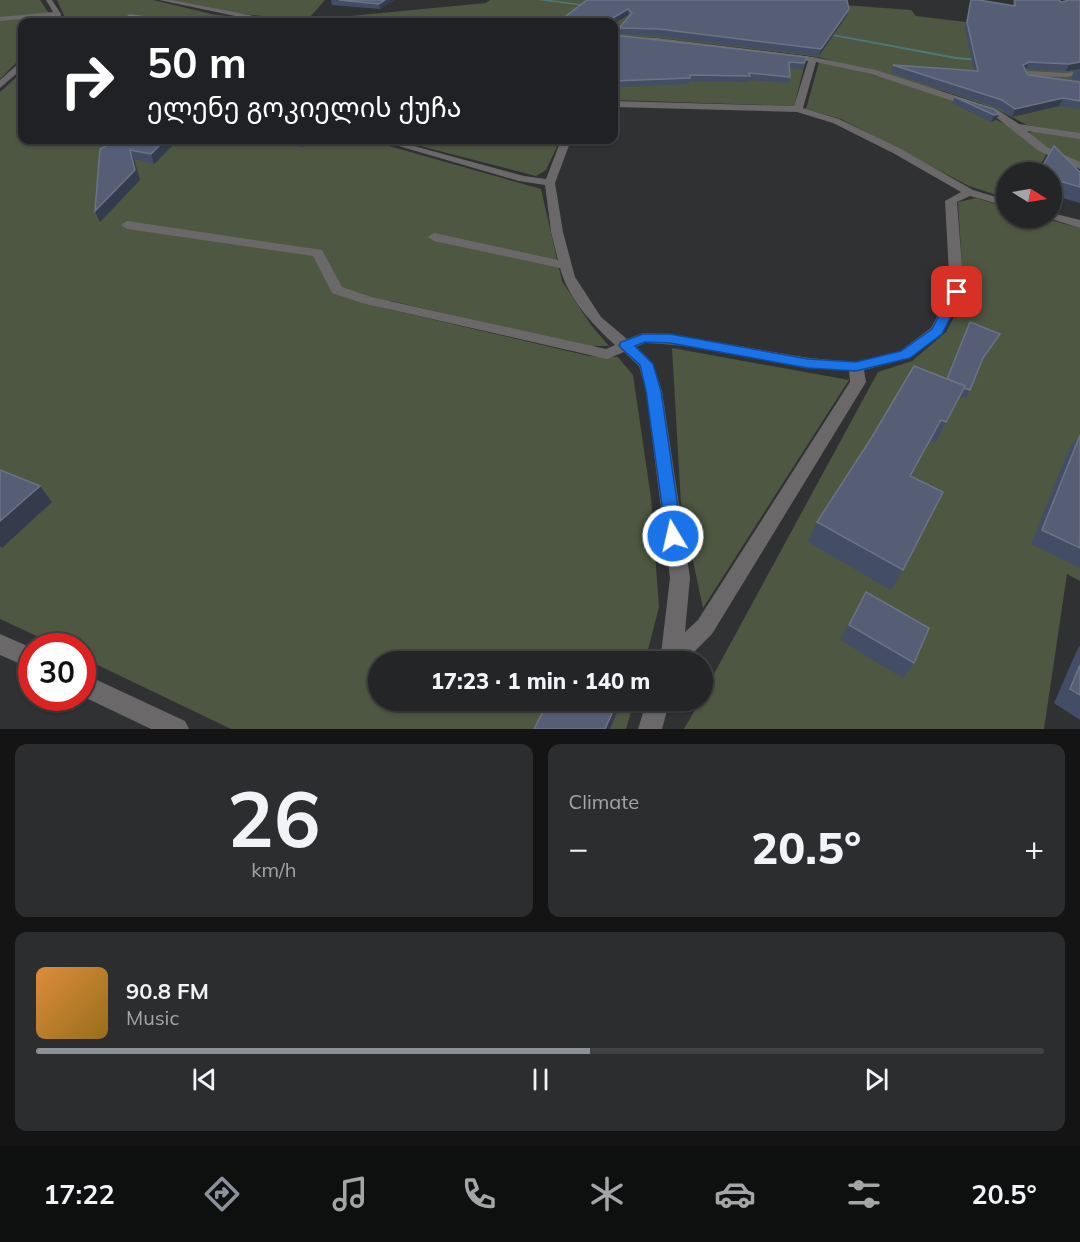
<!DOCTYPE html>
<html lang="en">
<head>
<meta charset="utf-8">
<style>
  :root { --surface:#242526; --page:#2c2d2e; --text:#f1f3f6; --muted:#a3a5a7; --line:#414243; --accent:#8c9099 }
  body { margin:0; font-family:Mulish,"Noto Sans Georgian",sans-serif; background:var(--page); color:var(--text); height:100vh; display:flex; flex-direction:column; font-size:22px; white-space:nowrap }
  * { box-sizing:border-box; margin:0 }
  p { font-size:20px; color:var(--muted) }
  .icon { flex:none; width:33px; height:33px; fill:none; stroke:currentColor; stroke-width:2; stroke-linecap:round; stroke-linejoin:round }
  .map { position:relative; height:729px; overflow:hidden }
  .details { display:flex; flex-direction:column; gap:15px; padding:15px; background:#141415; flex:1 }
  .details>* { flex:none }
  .guide { position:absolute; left:18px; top:18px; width:600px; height:126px; border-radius:12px; box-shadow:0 2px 4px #0004,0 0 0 2px var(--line); background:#202124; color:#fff; overflow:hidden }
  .needle { width:39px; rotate:101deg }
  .tools { position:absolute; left:996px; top:162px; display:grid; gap:12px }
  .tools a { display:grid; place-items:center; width:66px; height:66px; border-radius:50%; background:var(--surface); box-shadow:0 2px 4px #0004,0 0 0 2px var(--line); font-size:30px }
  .speed { position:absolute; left:18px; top:633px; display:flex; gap:12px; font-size:30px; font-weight:700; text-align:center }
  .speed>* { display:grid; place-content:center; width:78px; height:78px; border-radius:50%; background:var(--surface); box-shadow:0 2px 4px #0004,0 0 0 2px var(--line); line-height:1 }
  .speed .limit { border:9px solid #d22; background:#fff; color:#111 }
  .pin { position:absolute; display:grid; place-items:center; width:51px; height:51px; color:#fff; margin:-26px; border-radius:12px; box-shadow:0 3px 9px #0006 }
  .me { position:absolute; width:66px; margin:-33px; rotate:351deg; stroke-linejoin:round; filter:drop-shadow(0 0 4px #0008) }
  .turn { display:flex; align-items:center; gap:21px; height:126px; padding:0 30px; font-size:27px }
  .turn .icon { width:78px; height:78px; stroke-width:2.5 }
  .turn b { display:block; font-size:42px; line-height:51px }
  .big { font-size:45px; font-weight:800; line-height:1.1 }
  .details .tile { flex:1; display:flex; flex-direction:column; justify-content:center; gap:9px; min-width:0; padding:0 21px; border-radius:12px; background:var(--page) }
  .details .dial { align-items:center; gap:0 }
  .dial b { font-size:78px; line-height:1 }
  .song { display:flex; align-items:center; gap:18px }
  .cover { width:72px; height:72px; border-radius:9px; background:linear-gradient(135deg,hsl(30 70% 55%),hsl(40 70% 35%)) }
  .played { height:6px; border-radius:3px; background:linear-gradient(90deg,var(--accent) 55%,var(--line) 55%) }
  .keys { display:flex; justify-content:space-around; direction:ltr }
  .heat { display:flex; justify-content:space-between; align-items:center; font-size:33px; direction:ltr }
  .details .tiles { flex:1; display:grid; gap:15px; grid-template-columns:1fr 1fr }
  .tile:last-child { grid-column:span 2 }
  .trip { position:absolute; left:368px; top:651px; width:345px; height:60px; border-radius:30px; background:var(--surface); box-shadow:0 2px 4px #0004,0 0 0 2px var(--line); font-weight:800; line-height:60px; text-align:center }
  .tab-bar { display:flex; height:96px; justify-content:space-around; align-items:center; background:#0e0f0f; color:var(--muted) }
  .tab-bar .icon { width:42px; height:42px }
  .tab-bar .selected { color:var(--accent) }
  .tab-bar b { font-size:27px; color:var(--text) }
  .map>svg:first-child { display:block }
  .green { fill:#4e5742 }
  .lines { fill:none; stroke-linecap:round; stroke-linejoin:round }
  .stream { fill:#4f7a7c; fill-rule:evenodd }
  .minor { fill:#6a6868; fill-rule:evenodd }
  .wall { fill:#434d66 }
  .shaded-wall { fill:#343b4c }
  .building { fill:#555e74; stroke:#6c7387; stroke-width:1.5 }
  .route { fill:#1a73e8; stroke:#114b97; stroke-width:1.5 }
</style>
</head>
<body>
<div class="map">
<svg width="1080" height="729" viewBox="0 0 1080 729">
  <rect width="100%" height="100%" fill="#303133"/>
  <g class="green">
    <polygon points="0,0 40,0 50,15 50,22 22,22 22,57 0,79"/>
    <polygon points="57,0 153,0 216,15 308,22 67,22"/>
    <polygon points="171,0 325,0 310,17 328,20 350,16 486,3 490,0 777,0 911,10 916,16 1080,36 1080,134 1027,125 994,108 943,91 818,57 660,38 614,36 614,22 342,22 226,13"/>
    <polygon points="614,40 806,60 794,106 614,100"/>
    <path d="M819,62h8c64,18 129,34 187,67 12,6 22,16 33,24l-10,19h-31v26l-37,-12 -128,-67 -35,-10z"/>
    <polygon points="22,72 22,140 368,140 541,189 562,281 591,325 609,346 587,346 391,301 384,308 589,356 618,357 633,375 651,498 659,607 645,661 378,662 378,700 634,701 626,729 231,729 83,658 82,646 58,646 0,619 0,92"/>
    <path d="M1037,131l43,7v25c-19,-8 -37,-15 -52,-30z"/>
    <polygon points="397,140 560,140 546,170 536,176"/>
    <polygon points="976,198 1006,207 1006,218 1043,218 1080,228 1080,581 1067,574 1044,729 684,729 700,701 702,700 702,696 878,372 912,361 946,332 964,298 958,202"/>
    <polygon points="672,348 849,380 703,608 681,504"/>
  </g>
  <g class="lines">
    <g class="stream">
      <polygon points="538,0 550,0 595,6 593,7"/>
      <polygon points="821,32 956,57 981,59 983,60 981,61 956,59 823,34"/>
    </g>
    <g class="minor">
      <polygon points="46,0 52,0 61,14 60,22 54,22 54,16 0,21 0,17 53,12"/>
      <polygon points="159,0 172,0 254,16 324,20 328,22 254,20"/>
      <path d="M614,36l44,2 155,19 63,13 56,18 66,22 21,14 61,9v6l-53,-8 20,16 33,15v7l-41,-18 -47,-37 -121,-40 -55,-12 -13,46 36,11 62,30 72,41 33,10v6l-36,-10 -13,6 7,90 -20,39 -34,27 -46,12 2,12 -154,252 -28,28h-24l10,-84 -24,-187 -7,-25 -15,-14 -17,7 -245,-56 -30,-10 -19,-37 -186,-27 -6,-4 6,-4 195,29 20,37 29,10 235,52 9,-4c-23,-21 -47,-47 -55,-77l-126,-27 -6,-4 6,-4 124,27 -7,-28 -6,-47 -26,-4 -141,-41h14l132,36 22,3 15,-39h10l-16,43 8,49 12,45 26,40 26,22 16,-6 27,1 139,24 47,4 44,-11 31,-23 19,-36 -5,-91 16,-9 -68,-39 -60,-30 -36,-11 -183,-5v-6l180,5 14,-45 -150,-19 -44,-2zM645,343c68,2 136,23 204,28l1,11 -152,238 -13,12 5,-54 -28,-187 -9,-27 -17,-17z"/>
      <polygon points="19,63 22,63 22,69 0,88 0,80"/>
      <polygon points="1026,71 1066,73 1080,71 1080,75 1066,77 1031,76 1080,82 1080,88 1025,80 1022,73"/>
      <polygon points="1052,213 1080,220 1080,228 1048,218 1052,218"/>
      <polygon points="0,634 32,648 32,669 0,655"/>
      <polygon points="82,673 185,721 189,729 151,729 82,696"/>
      <polygon points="647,700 670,700 662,729 638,729"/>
    </g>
  </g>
  <g class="wall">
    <polygon points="331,0 394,0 380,9 332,5"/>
    <polygon points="587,0 849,9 847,15 819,56 658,36 618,34 619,28 629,16 628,15 614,24 614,22"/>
    <polygon points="970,0 1013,6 1013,0 1059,0 1061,2 1064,2 1065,0 1080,0 1080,69 1066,71 1025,69 1028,75 1080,82 1080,109 1059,106 1012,117 999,108 891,73 893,65 974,71 965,29 969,5"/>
    <polygon points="614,35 807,57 803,70 789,68 790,77 788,83 750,80 749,82 689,81 689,84 614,87"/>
    <polygon points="1080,70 1080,80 1071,79 1074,71"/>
    <polygon points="955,97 999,114 996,120 991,122 952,103"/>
    <polygon points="118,140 178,140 154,164 134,159 140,180 100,222 95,211"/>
    <polygon points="264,140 314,140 302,147 264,141"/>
    <polygon points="1052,172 1080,172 1080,203 1052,195"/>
    <polygon points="970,322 995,342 982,362 970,390 966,398 960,396 935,443 929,440 910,476 903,570 891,590 808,542 817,522 946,378"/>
    <polygon points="1080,435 1080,568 1031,544 1069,449"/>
    <polygon points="866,592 914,663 903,678 840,640"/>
    <polygon points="1080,646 1080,720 1054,703 1078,648"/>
  </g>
  <g class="shaded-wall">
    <polygon points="385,0 394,0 380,9 379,4"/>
    <polygon points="628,9 628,15 614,24 614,22 606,22"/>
    <polygon points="849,9 847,15 819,56 821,49"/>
    <polygon points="1029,62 1026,69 1020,72 1023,65"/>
    <polygon points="1080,62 1080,69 1066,71 1069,64"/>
    <polygon points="1063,98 1059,106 1012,117 1015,109"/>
    <polygon points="999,114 996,120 991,122 994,115"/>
    <polygon points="165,140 178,140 154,164 151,154"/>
    <polygon points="300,140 314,140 302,147"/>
    <polygon points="130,150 134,159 140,180 100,222 95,211"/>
    <polygon points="40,486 52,502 2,548 0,546 0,521"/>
    <polygon points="618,700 622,700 621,703 610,729 605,729"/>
  </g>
  <g class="building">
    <polygon points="339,0 385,0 379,4"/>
    <polygon points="587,0 847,0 849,9 821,49 659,29 619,28 632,13 628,9 606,22 558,22"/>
    <polygon points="971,0 979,0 1015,6 1015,0 1059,0 1061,2 1066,1 1067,0 1080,0 1080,62 1069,64 1029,62 1023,65 1028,75 1080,82 1080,101 1063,98 1015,109 1002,100 893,65 978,71 967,22"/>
    <polygon points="130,15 186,22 117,22"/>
    <polygon points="614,35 807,57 804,63 789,62 790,77 749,73 750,76 690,75 690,78 614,81"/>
    <polygon points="955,97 994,109 999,114 994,115"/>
    <polygon points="118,140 165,140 151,154 130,150 135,170 95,211 100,149"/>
    <polygon points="1054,146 1080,172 1080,187 1052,179 1052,172 1039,172"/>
    <polygon points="970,322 1000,334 983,358 970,390 964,388 965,386 947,379"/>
    <polygon points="914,366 965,386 946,422 941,420 910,476 943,492 903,570 817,522 872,437"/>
    <polygon points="1080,435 1080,548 1042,530"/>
    <polygon points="0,470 40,486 0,521"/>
    <polygon points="866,592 929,628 914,663 849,625"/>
    <polygon points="1080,665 1080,695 1070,689"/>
    <polygon points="549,700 618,700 605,729 534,729"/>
  </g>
  <polygon class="route" points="957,288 963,292 942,334 910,358 856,371 808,368 670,343 645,342 635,346 653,364 661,391 682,536 679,541 673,543 667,541 646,391 640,365 621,348 619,345 621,342 643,334 670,334 808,359 856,362 901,351 932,329 951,292"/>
</svg>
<div class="tools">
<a><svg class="needle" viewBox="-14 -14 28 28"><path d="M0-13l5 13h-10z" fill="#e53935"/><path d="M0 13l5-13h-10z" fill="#a3a5a7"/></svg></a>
</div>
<div class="speed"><div class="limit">30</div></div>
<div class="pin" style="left:957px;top:292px;background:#d93025"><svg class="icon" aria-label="arrive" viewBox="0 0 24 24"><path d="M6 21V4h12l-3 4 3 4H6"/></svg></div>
<svg class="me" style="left:673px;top:536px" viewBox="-20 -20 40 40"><circle r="17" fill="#1a73e8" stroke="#fff" stroke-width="3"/><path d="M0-11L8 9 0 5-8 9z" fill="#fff"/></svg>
<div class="trip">17:23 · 1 min · 140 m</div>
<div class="guide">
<div class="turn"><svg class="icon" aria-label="right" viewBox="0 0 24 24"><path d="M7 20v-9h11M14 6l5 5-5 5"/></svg><div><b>50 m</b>ელენე გოკიელის ქუჩა</div></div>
</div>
</div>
<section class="details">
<div class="tiles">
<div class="tile dial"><b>26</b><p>km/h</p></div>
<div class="tile"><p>Climate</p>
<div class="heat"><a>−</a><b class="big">20.5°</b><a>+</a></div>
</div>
<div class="tile">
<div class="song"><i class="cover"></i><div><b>90.8 FM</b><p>Music</p></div></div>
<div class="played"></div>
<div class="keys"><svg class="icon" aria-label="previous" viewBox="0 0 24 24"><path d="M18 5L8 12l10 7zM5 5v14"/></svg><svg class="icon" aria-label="pause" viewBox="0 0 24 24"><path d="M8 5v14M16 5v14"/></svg><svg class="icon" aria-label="next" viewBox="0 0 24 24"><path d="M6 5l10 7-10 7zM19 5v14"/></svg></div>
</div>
</div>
</section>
<nav class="tab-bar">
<b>17:22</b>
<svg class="icon selected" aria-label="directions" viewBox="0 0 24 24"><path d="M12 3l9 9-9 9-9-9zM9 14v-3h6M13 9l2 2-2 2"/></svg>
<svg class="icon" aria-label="music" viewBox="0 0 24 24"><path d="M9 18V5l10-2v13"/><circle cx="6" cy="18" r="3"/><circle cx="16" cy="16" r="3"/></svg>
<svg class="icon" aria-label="phone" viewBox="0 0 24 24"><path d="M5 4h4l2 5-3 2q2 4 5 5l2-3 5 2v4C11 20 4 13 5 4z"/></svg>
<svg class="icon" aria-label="climate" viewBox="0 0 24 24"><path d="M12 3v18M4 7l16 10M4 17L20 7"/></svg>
<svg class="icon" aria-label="car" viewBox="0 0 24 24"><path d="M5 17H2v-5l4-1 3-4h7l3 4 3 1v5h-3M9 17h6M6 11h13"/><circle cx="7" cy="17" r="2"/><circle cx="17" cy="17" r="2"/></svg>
<svg class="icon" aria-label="filters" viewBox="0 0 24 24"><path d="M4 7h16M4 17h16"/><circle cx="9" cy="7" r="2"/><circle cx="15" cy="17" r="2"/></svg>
<b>20.5°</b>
</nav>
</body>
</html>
